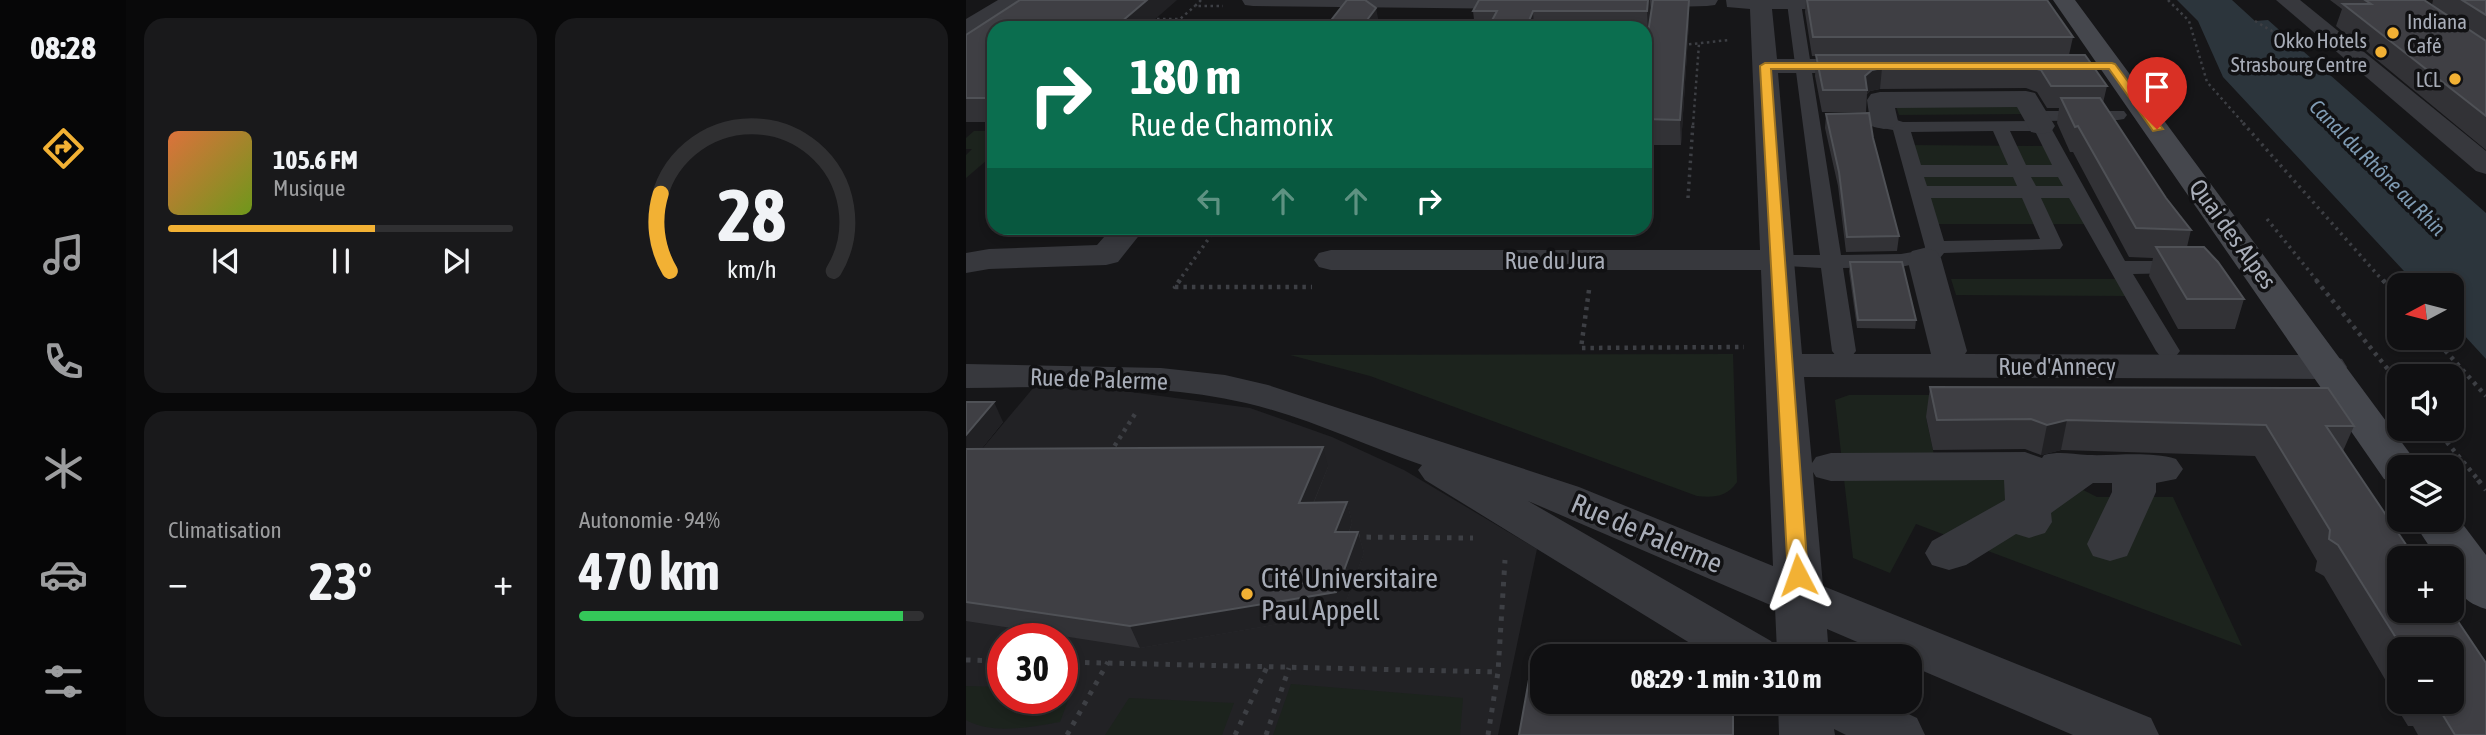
<!DOCTYPE html>
<html lang="fr">
<head>
<meta charset="utf-8">
<style>
  :root { --surface:#101012; --page:#19191b; --text:#f1f3f6; --muted:#9c9d9f; --line:#303032; --accent:#f2b134 }
  body { margin:0; font-family:"Asap Condensed",sans-serif; background:var(--page); color:var(--text); height:100vh; display:flex; flex-direction:column; font-size:26px; white-space:nowrap }
  * { box-sizing:border-box; margin:0 }
  p { font-size:23px; color:var(--muted) }
  .icon { flex:none; width:38px; height:38px; fill:none; stroke:currentColor; stroke-width:2; stroke-linecap:round; stroke-linejoin:round }
  .map { position:relative; flex:1; overflow:hidden }
  .side { display:flex; flex-direction:column; gap:18px; padding:18px; background:#09090a; width:840px }
  .side>* { flex:none }
  .guide { position:absolute; left:21px; top:21px; width:665px; height:214px; border-radius:21px; box-shadow:0 4px 10px #0003,0 0 0 2px var(--line); background:#0b6e4f; color:#fff; overflow:hidden }
  .needle { width:46px; rotate:263deg }
  .buttons { position:absolute; left:1421px; top:273px; display:grid; gap:14px }
  .buttons a { display:grid; place-items:center; width:77px; height:77px; border-radius:14px; background:var(--surface); box-shadow:0 4px 10px #0003,0 0 0 2px var(--line); font-size:35px }
  .speed { position:absolute; left:21px; top:623px; display:flex; gap:14px; font-size:35px; font-weight:700; text-align:center }
  .speed>* { display:grid; place-content:center; width:91px; height:91px; border-radius:50%; background:var(--surface); box-shadow:0 4px 10px #0003,0 0 0 2px var(--line); line-height:1 }
  .speed .limit { border:10px solid #d22; background:#fff; color:#111 }
  .pin { position:absolute; display:grid; place-items:center; width:60px; height:60px; color:#fff; margin:-72px -30px; border-radius:50% 50% 50% 0; rotate:-45deg; box-shadow:0 0 7px #0007 }
  .pin .icon { rotate:45deg }
  .me { position:absolute; width:77px; margin:-38px; rotate:356deg; stroke-linejoin:round; filter:drop-shadow(0 0 5px #0008) }
  .turn { display:flex; align-items:center; gap:24px; height:147px; padding:0 28px; font-size:32px }
  .turn .icon { width:91px; height:91px; stroke-width:2.5 }
  .turn b { display:block; font-size:49px; line-height:60px }
  .lanes { display:flex; align-items:center; height:66px; padding:0 28px; background:#0003; justify-content:center; gap:35px; direction:ltr }
  .lanes .off { opacity:.35 }
  .big { font-size:52px; font-weight:700; line-height:1.1 }
  .side .tile { flex:1; display:flex; flex-direction:column; justify-content:center; gap:10px; min-width:0; padding:0 24px; border-radius:21px; background:var(--page) }
  .side .dial { align-items:center; gap:0 }
  .dial svg { height:182px; overflow:visible; fill:none; stroke:var(--line); stroke-width:7; stroke-linecap:round; text-anchor:middle }
  .dial text { fill:var(--text); stroke:none }
  .song { display:flex; align-items:center; gap:21px }
  .cover { width:84px; height:84px; border-radius:10px; background:linear-gradient(135deg,hsl(20 70% 55%),hsl(80 70% 35%)) }
  .played { height:7px; border-radius:4px; background:linear-gradient(90deg,var(--accent) 60%,var(--line) 60%) }
  .keys { display:flex; justify-content:space-around; direction:ltr }
  .heat { display:flex; justify-content:space-between; align-items:center; font-size:38px; direction:ltr }
  .charge { height:10px; border-radius:5px; background:linear-gradient(90deg,#34c759 94%,var(--line) 0) }
  .side .tiles { flex:1; display:grid; gap:18px; grid-template-columns:repeat(2,1fr) }
  .trip { position:absolute; left:564px; top:644px; width:392px; height:70px; border-radius:21px; background:var(--surface); box-shadow:0 4px 10px #0003,0 0 0 2px var(--line); font-weight:700; line-height:70px; text-align:center }
  main { display:flex; flex:1; min-height:0 }
  .tab-bar { display:flex; flex-direction:column; width:126px; justify-content:space-around; align-items:center; background:#060607; color:var(--muted) }
  .tab-bar .icon { width:49px; height:49px }
  .tab-bar .current { color:var(--accent) }
  .tab-bar b { font-size:32px; color:var(--text) }
  .map>svg:first-child { display:block }
  .built { fill:#222225; fill-rule:evenodd }
  .green { fill:#1c231d }
  .water { fill:#2c353c }
  .lines { fill:none; stroke-linecap:round; stroke-linejoin:round }
  .path-far3 { stroke:#3d3f44; stroke-width:2.5; stroke-dasharray:2.5 3.5; stroke-linecap:butt }
  .path-far2 { stroke:#3d3f44; stroke-width:3.5; stroke-dasharray:2.5 4.5; stroke-linecap:butt }
  .path-far1 { stroke:#3d3f44; stroke-width:4.5; stroke-dasharray:3.5 5; stroke-linecap:butt }
  .path { stroke:#3d3f44; stroke-width:5; stroke-dasharray:4.5 7; stroke-linecap:butt }
  .lane { fill:#37383d; fill-rule:evenodd }
  .street { fill:#37383d; fill-rule:evenodd }
  .secondary { fill:#45474d; fill-rule:evenodd }
  .wall { fill:#323236; fill-rule:evenodd }
  .shaded-wall { fill:#212124 }
  .building { fill:#3f3f44; stroke:#4f5156; stroke-width:2 }
  .route { fill:#f2b134; stroke:#9d7322; stroke-width:2 }
  .poi-dot { fill:#f2b134; stroke:#111113; stroke-width:2.5 }
  .labels { text-anchor:middle; dominant-baseline:central; stroke-width:7; stroke-linejoin:round; paint-order:stroke }
  .far-poi-label { font-size:21px; fill:#a8adb8; stroke:#111113; text-anchor:end }
  .far-water-label { font-size:21px; font-style:italic; fill:#7f9bb3; stroke:#111113 }
  .street-label { font-size:24px; fill:#a8adb8; stroke:#111113 }
  .near-street-label { font-size:28px; fill:#a8adb8; stroke:#111113 }
  .near-poi-label { font-size:28px; fill:#a8adb8; stroke:#111113; text-anchor:start }
</style>
</head>
<body>
<main>
<nav class="tab-bar">
<b>08:28</b>
<svg class="icon current" aria-label="directions" viewBox="0 0 24 24"><path d="M12 3l9 9-9 9-9-9zM9 14v-3h6M13 9l2 2-2 2"/></svg>
<svg class="icon" aria-label="music" viewBox="0 0 24 24"><path d="M9 18V5l10-2v13"/><circle cx="6" cy="18" r="3"/><circle cx="16" cy="16" r="3"/></svg>
<svg class="icon" aria-label="phone" viewBox="0 0 24 24"><path d="M5 4h4l2 5-3 2q2 4 5 5l2-3 5 2v4C11 20 4 13 5 4z"/></svg>
<svg class="icon" aria-label="climate" viewBox="0 0 24 24"><path d="M12 3v18M4 7l16 10M4 17L20 7"/></svg>
<svg class="icon" aria-label="car" viewBox="0 0 24 24"><path d="M5 17H2v-5l4-1 3-4h7l3 4 3 1v5h-3M9 17h6M6 11h13"/><circle cx="7" cy="17" r="2"/><circle cx="17" cy="17" r="2"/></svg>
<svg class="icon" aria-label="filters" viewBox="0 0 24 24"><path d="M4 7h16M4 17h16"/><circle cx="9" cy="7" r="2"/><circle cx="15" cy="17" r="2"/></svg>
</nav>
<section class="side">
<div class="tiles">
<div class="tile">
<div class="song"><i class="cover"></i><div><b>105.6 FM</b><p>Musique</p></div></div>
<div class="played"></div>
<div class="keys"><svg class="icon" aria-label="previous" viewBox="0 0 24 24"><path d="M18 5L8 12l10 7zM5 5v14"/></svg><svg class="icon" aria-label="pause" viewBox="0 0 24 24"><path d="M8 5v14M16 5v14"/></svg><svg class="icon" aria-label="next" viewBox="0 0 24 24"><path d="M6 5l10 7-10 7zM19 5v14"/></svg></div>
</div>
<div class="tile dial"><svg viewBox="0 0 100 80">
<path d="M14 69A42 42 0 1 1 86 69"/>
<path d="M14 69A42 42 0 0 1 10 35" stroke="#f2b134"/>
<text x="50" y="56" font-size="32" font-weight="700">28</text>
<text x="50" y="72" font-size="11">km/h</text>
</svg></div>
<div class="tile"><p>Climatisation</p>
<div class="heat"><a>−</a><b class="big">23°</b><a>+</a></div>
</div>
<div class="tile"><p>Autonomie · 94%</p><b class="big">470 km</b><div class="charge"></div></div>
</div>
</section>
<div class="map">
<svg width="1520" height="735" viewBox="0 0 1520 735">
  <rect width="100%" height="100%" fill="#161618"/>
  <path class="built" d="M68,387l82,3 134,18 82,29 72,33 133,79 -39,186h-532v-267zM37,639h59v59h-59z"/>
  <g class="green">
    <polygon points="1054,102 1061,114 933,115 929,103"/>
    <polygon points="8,131 28,131 28,154 0,178 0,155 6,149 0,149 0,138"/>
    <polygon points="943,145 1081,146 1122,224 966,224"/>
    <polygon points="985,279 1153,279 1162,296 990,295"/>
    <path d="M767,354l4,128c-10,15 -24,16 -40,14l-327,-120 -80,-21z"/>
    <polygon points="883,395 1043,395 960,417 968,455 1048,455 1131,497 1207,497 1276,646 950,524 924,573 887,558 869,400"/>
    <polygon points="325,684 497,698 494,735 307,735"/>
    <path d="M0,686l37,1v11h59v-8h10l-12,32c-29,5 -68,13 -94,-2z"/>
    <polygon points="163,698 268,703 256,735 139,735"/>
  </g>
  <polygon class="water" points="1211,0 1266,0 1289,21 1302,20 1520,213 1520,359 1486,322 1486,285 1451,285 1257,77 1232,21"/>
  <g class="lines">
    <g class="path-far3">
      <polyline points="235,0 229,6 257,6"/>
      <polyline points="1202,0 1223,21 1241,82 1279,125"/>
      <polyline points="185,19 214,19 229,6"/>
      <polyline points="1289,21 1316,37"/>
      <polyline points="717,45 763,40"/>
      <polyline points="727,125 733,44"/>
    </g>
    <g class="path-far2">
      <polyline points="1277,123 1418,282"/>
      <polyline points="722,198 727,123"/>
      <polyline points="1301,219 1352,282"/>
      <polyline points="208,231 349,231"/>
      <polyline points="212,282 248,231"/>
    </g>
    <g class="path-far1">
      <polyline points="214,280 209,287 346,287"/>
      <polyline points="1350,280 1433,383"/>
      <polyline points="1417,280 1433,299"/>
      <polyline points="623,290 615,348 778,347"/>
      <polyline points="1468,338 1520,396"/>
      <polyline points="1470,429 1514,482"/>
      <polyline points="144,453 169,414"/>
    </g>
    <g class="path">
      <polyline points="1512,480 1520,490"/>
      <polyline points="389,537 507,538"/>
      <polyline points="0,660 37,661"/>
      <polyline points="96,662 532,672"/>
      <polyline points="101,735 142,662"/>
      <polyline points="269,735 301,667"/>
      <polyline points="300,735 323,668"/>
      <polyline points="522,735 532,672 539,560"/>
    </g>
    <path class="lane" d="M823,0h10l2,3 40,252 60,-1 23,-4 1,-3 -32,-117 -34,-6 -3,-4 3,-4h25l19,6 131,-1 -8,-5 9,-5h89l3,4 -3,4 -6,1 -76,1 8,5 75,135h57l8,1 3,5 -3,5 -8,1 -49,1 47,77 -4,5 -8,2 -8,-2 -4,-5 -87,-153h-28l22,47 -3,4 -116,4 -4,5 -39,9 -58,1 13,83 -4,5 -8,2 -8,-2 -4,-5 -11,-83 -51,-3 -3,-5 3,-5h50l-33,-252zM1027,131l15,34h-87l-10,-33zM1044,131h25l17,34h-26zM958,177h89l4,9h-90zM1065,177h27l5,9h-27zM965,198h91l18,41 -96,2z"/>
    <g class="street">
      <polygon points="32,0 58,0 8,34 0,36 0,19"/>
      <polygon points="276,0 571,0 573,3 570,8 562,9 287,6 279,5"/>
      <polygon points="623,0 752,0 749,5 741,6 632,9 624,8 621,3"/>
      <path d="M760,0h140l2,3 -3,5 -8,1h-85l5,50h91l9,2 3,5 -3,5 -9,2h-90l24,281h129l-24,-96 5,-7 12,-3 12,3 5,7 26,93 -2,3 363,1 14,4 5,8 -5,8 -14,4 -524,-2 8,86 4,-6 15,-4 194,-1 17,6 2,-3c16,-4 27,-1 44,0 29,1 60,-4 88,4l7,10 -7,10 -20,4v9l-29,64 -17,5 -17,-5 -6,-12 25,-52v-9h-19l-42,30 1,9 -7,11 -16,5 -13,-4 -50,31 -17,5 -17,-5 -7,-12 7,-12 73,-41 -1,-20 -173,1 -15,-4 -3,-5 10,114 328,132 8,17h-86l-164,-70v-9h-19l-63,-27 2,27h-118l-286,-176 -7,-10 4,-5c-58,-20 -116,-48 -176,-62 -90,-21 -187,-16 -280,-15v-24l195,4 64,7 43,10 311,102 194,79 -12,-296h-430l-12,-3 -5,-7 5,-7 12,-3h429l-10,-241 -23,-2zM562,501l247,106 2,45 -6,-11z"/>
      <polygon points="1310,0 1334,0 1520,151 1520,174 1510,171"/>
      <polygon points="1060,91 1069,93 1089,126 1085,132 1075,134 1065,132 1051,107 929,108 932,121 928,127 918,129 908,127 904,121 901,100 905,94 914,92"/>
      <polygon points="146,228 179,228 152,262 140,265 23,269 0,273 0,253 23,249 131,245"/>
      <polygon points="812,702 917,702 951,718 959,735 880,735 868,729 869,735 813,735"/>
    </g>
    <g class="secondary">
      <polygon points="1087,0 1109,0 1448,459 1454,467 1433,467 1433,483 1418,479"/>
      <path d="M1486,510l34,45v54c-27,-8 -34,-24 -34,-51h-15l-25,-38h40z"/>
    </g>
  </g>
  <g class="wall">
    <polygon points="840,0 1107,37 1103,55 1141,86 1137,103 1200,198 1225,230 1221,247 1278,299 1269,329 1212,329 1183,276 1187,258 1163,257 1107,152 1104,152 1091,123 1093,108 1081,108 1071,92 1060,88 914,89 904,91 901,94 900,112 856,112 849,76 850,56 846,56 839,12"/>
    <polygon points="1364,0 1458,0 1466,5 1467,0 1520,0 1520,150 1370,26 1376,9"/>
    <polygon points="507,11 685,11 682,33 679,33 679,28 509,28"/>
    <polygon points="723,21 715,145 679,145 679,53"/>
    <polygon points="28,28 28,122 0,122 0,35"/>
    <polygon points="860,114 907,138 933,236 931,251 880,252 872,186 859,128"/>
    <polygon points="884,262 950,320 949,329 891,328 883,271"/>
    <path d="M964,387l398,1 26,38 -11,25 72,107h-16v53h52l35,52v72h-68l-5,-9h-5l-8,-13 2,-5 -78,-132 -9,-5 2,-10 -62,-105 -194,-6 -20,5 -16,-6 -92,1 -7,-33zM1433,649h53v53h-53z"/>
    <polygon points="0,402 37,422 16,448 362,467 348,502 381,502 386,523 383,532 392,532 398,553 376,613 174,648 0,621"/>
  </g>
  <g class="shaded-wall">
    <polygon points="181,0 211,0 179,28 148,28"/>
    <polygon points="682,0 684,0 685,11 682,33 681,11"/>
    <polygon points="723,0 723,21 715,145 714,120"/>
    <polygon points="410,8 414,28 395,28"/>
    <polygon points="567,11 568,28 560,28"/>
    <polygon points="916,68 914,89 904,91 901,94 901,90 899,76 906,70"/>
    <polygon points="28,402 37,422 0,468 0,435"/>
    <polygon points="1101,420 1095,450 1075,455 1081,425"/>
    <polygon points="357,447 362,467 339,523 333,503"/>
    <polygon points="381,502 386,523 375,553 369,532"/>
    <polygon points="392,532 398,553 376,613 174,648 164,626"/>
  </g>
  <g class="building">
    <polygon points="54,0 181,0 148,28 28,28 28,98 0,98 0,35"/>
    <polygon points="381,0 399,0 410,8 395,28 359,28"/>
    <polygon points="513,0 682,0 681,11 567,11 560,28 522,28 531,11 507,11"/>
    <polygon points="687,0 723,0 714,120 679,119 679,53"/>
    <polygon points="841,0 1081,0 1107,37 847,37"/>
    <polygon points="1399,0 1458,0 1520,41 1520,116 1377,4 1405,4"/>
    <polygon points="1496,0 1520,0 1520,15"/>
    <polygon points="850,55 1119,55 1141,86 1085,86 1075,70 1063,67 916,68 906,70 899,76 901,90 857,90"/>
    <polygon points="1095,98 1134,98 1200,198 1225,230 1170,228 1112,126 1109,127"/>
    <polygon points="903,113 907,138 933,236 881,237 873,172 860,114"/>
    <polygon points="1190,247 1238,247 1252,262 1278,299 1221,299"/>
    <polygon points="884,262 936,262 950,320 892,320"/>
    <polygon points="964,387 1362,388 1388,426 1360,426 1449,558 1433,558 1433,611 1485,611 1520,663 1520,735 1489,735 1469,702 1486,702 1486,649 1437,649 1372,545 1363,539 1364,530 1300,425 1101,420 1081,425 1065,419 971,420"/>
    <polygon points="0,402 28,402 0,435"/>
    <polygon points="357,447 333,503 381,502 369,532 392,532 370,592 164,626 0,602 0,449"/>
    <polygon points="564,674 576,675 576,702 767,702 767,735 553,735"/>
  </g>
  <polygon class="route" points="799,63 1146,63 1149,64 1197,129 1187,131 1143,69 805,69 842,575 839,580 832,582 825,580 822,575 794,66"/>
  <g class="poi-dot">
    <circle cx="1427" cy="33" r="7"/>
    <circle cx="1415" cy="52" r="7"/>
    <circle cx="1489" cy="79" r="7"/>
    <circle cx="281" cy="594" r="7"/>
  </g>
  <g class="labels">
    <g class="far-poi-label">
      <text x="1441" y="21" text-anchor="start">Indiana<tspan x="1441" dy="24">Café</tspan></text>
      <text x="1401" y="40">Okko Hotels<tspan x="1401" dy="24">Strasbourg Centre</tspan></text>
      <text x="1475" y="79">LCL</text>
    </g>
    <g class="far-water-label">
      <text transform="translate(1412 167) rotate(45)">Canal du Rhône au Rhin</text>
    </g>
    <g class="street-label">
      <text transform="translate(1267 234) rotate(54)">Quai des Alpes</text>
      <text x="589" y="260">Rue du Jura</text>
      <text x="1091" y="366">Rue d'Annecy</text>
      <text transform="translate(133 379) rotate(2)">Rue de Palerme</text>
    </g>
    <g class="near-street-label">
      <text transform="translate(681 533) rotate(23)">Rue de Palerme</text>
    </g>
    <g class="near-poi-label">
      <text x="295" y="578">Cité Universitaire<tspan x="295" dy="32">Paul Appell</tspan></text>
    </g>
  </g>
</svg>
<div class="buttons">
<a><svg class="needle" viewBox="-14 -14 28 28"><path d="M0-13l5 13h-10z" fill="#e53935"/><path d="M0 13l5-13h-10z" fill="#9c9d9f"/></svg></a>
<a><svg class="icon" aria-label="sound" viewBox="0 0 24 24"><path d="M4 9h4l5-4v14l-5-4H4zM17 9q2 3 0 6"/></svg></a>
<a><svg class="icon" aria-label="layers" viewBox="0 0 24 24"><path d="M12 4l9 5-9 5-9-5zM3 14l9 5 9-5"/></svg></a>
<a>+</a>
<a>−</a>
</div>
<div class="speed"><div class="limit">30</div></div>
<div class="pin" style="left:1191px;top:129px;background:#d93025"><svg class="icon" aria-label="arrive" viewBox="0 0 24 24"><path d="M6 21V4h12l-3 4 3 4H6"/></svg></div>
<svg class="me" style="left:832px;top:575px" viewBox="-20 -20 40 40"><path d="M0-17L14 15 0 8-14 15z" fill="#f2b134" stroke="#fff" stroke-width="4"/></svg>
<div class="trip">08:29 · 1 min · 310 m</div>
<div class="guide">
<div class="turn"><svg class="icon" aria-label="right" viewBox="0 0 24 24"><path d="M7 20v-9h11M14 6l5 5-5 5"/></svg><div><b>180 m</b>Rue de Chamonix</div></div>
<div class="lanes"><svg class="icon off" aria-label="left" viewBox="0 0 24 24"><path d="M17 20v-9H6M10 6l-5 5 5 5"/></svg><svg class="icon off" aria-label="ahead" viewBox="0 0 24 24"><path d="M12 20V5M6 11l6-6 6 6"/></svg><svg class="icon off" aria-label="ahead" viewBox="0 0 24 24"><path d="M12 20V5M6 11l6-6 6 6"/></svg><svg class="icon" aria-label="right" viewBox="0 0 24 24"><path d="M7 20v-9h11M14 6l5 5-5 5"/></svg></div>
</div>
</div>
</main>
</body>
</html>
